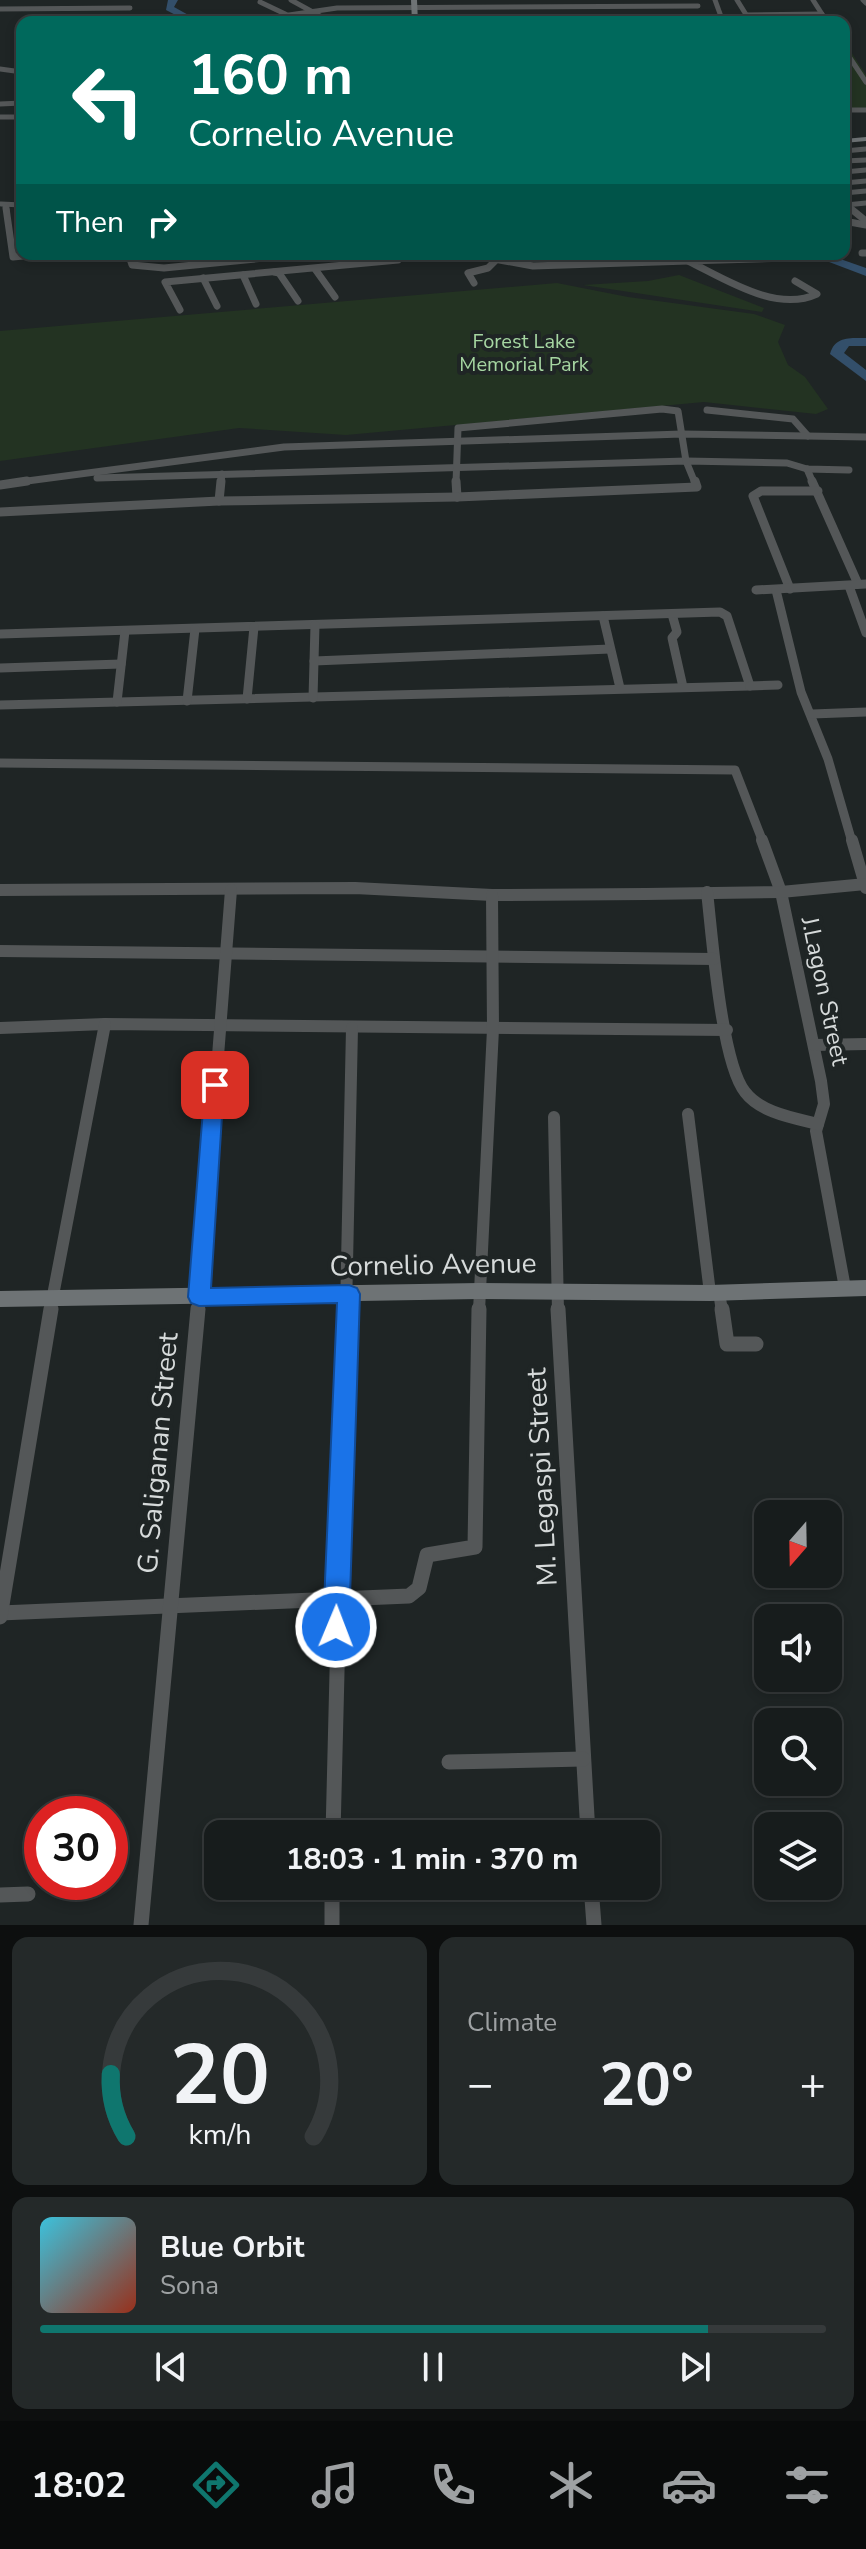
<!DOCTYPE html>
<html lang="en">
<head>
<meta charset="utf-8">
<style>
  :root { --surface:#171c1c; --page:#242929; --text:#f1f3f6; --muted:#9ea1a3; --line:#363a3b; --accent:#0f766e }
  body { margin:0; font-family:"Nunito Sans",sans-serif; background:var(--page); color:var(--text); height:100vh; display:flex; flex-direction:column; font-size:30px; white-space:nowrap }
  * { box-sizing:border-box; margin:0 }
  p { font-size:26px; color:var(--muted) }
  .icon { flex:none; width:44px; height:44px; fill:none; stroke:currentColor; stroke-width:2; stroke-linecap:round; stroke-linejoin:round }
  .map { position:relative; height:1925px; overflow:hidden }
  .panel { display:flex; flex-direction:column; gap:12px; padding:12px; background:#0d0f0f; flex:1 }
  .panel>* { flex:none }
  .hud { position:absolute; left:16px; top:16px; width:834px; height:244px; border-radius:16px; box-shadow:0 4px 12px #0003,0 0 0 2px var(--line); background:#00695c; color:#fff; overflow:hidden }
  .needle { width:52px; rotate:200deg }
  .tools { position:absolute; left:754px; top:1500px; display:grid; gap:16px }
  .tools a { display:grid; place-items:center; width:88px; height:88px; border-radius:16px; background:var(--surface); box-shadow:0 4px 12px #0003,0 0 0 2px var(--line); font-size:40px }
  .speed { position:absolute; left:24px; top:1796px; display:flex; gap:16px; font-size:40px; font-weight:700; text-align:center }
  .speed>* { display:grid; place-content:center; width:104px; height:104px; border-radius:50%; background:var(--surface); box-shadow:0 4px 12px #0003,0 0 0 2px var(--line); line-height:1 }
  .speed .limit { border:12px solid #d22; background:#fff; color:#111 }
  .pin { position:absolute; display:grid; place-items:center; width:68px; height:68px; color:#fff; margin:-34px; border-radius:16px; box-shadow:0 4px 12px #0006 }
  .me { position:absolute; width:88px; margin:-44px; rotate:1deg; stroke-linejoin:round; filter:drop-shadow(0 0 6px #0008) }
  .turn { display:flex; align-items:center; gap:28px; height:168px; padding:0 40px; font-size:36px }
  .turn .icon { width:104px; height:104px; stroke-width:2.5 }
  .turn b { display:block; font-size:56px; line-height:68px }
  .then { display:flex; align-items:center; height:76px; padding:0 40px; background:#0003; gap:16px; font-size:30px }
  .big { font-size:60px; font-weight:700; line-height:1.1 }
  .panel .card { flex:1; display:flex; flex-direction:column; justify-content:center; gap:12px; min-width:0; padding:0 28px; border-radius:16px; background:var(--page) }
  .panel .dial { align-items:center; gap:0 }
  .dial svg { height:208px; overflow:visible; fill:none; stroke:var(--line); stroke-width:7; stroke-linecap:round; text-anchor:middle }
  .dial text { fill:var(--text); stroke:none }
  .song { display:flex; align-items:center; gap:24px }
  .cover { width:96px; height:96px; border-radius:12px; background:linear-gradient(135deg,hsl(190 70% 55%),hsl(10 70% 35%)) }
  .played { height:8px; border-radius:4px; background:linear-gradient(90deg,var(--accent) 85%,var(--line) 85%) }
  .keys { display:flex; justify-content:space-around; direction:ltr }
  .heat { display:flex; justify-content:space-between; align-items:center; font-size:44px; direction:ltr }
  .panel .tiles { flex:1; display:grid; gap:12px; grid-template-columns:1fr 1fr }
  .card:last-child { grid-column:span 2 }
  .trip { position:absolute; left:204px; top:1820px; width:456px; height:80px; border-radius:16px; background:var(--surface); box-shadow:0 4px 12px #0003,0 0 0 2px var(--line); font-weight:700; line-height:80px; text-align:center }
  .tabs { display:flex; height:128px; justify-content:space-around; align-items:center; background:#090b0b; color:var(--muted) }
  .tabs .icon { width:56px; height:56px }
  .tabs .on { color:var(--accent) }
  .tabs b { font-size:36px; color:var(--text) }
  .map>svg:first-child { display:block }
  .green { fill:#233322 }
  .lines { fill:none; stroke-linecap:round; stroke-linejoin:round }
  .river { fill:#334f6a; fill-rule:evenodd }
  .street-far4 { stroke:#545758; stroke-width:5 }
  .street-far3 { stroke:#545758; stroke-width:7 }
  .street-far2 { stroke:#545758; stroke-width:9 }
  .street-far1 { stroke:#545758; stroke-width:12 }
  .street { stroke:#545758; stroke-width:15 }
  .secondary { fill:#6e7375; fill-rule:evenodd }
  .route { fill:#1a73e8; stroke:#114b97; stroke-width:2 }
  .labels { text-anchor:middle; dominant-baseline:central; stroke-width:8; stroke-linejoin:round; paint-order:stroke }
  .far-park-label { font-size:20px; fill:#a6d6a2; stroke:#1f2525 }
  .street-label { font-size:24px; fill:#d6dada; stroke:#1f2525 }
  .near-street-label { font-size:28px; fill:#d6dada; stroke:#1f2525 }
</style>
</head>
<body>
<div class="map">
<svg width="866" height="1925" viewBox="0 0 866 1925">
  <rect width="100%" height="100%" fill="#1f2525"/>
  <g class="green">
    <polygon points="844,41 866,75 866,111 844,111"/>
    <polygon points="679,275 764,308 762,312 583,285 648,281"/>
    <polygon points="557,283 628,297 754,314 785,325 778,342 788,365 805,377 828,409 816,414 704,402 346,435 239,428 0,461 0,331"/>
  </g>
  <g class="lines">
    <g class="river">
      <polygon points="168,0 178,0 174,7 201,22 189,22 166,10"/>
      <polygon points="808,254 826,254 866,268 866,276"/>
      <path d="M866,338v8h-17l-5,7 22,17v11l-36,-27c5,-18 20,-16 36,-16z"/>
    </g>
    <g class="street-far4">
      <polyline points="291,0 331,22"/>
      <polyline points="715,0 723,22"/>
      <polyline points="737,0 750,21"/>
      <polyline points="813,0 827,22"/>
      <polyline points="863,0 866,3"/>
      <polyline points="260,2 302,22"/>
      <polyline points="0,9 130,8"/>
      <polyline points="289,15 337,8 698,6"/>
      <polyline points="746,15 822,14"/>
      <polyline points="359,21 480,21"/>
      <polyline points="505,21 704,20"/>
      <polyline points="844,49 866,82"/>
      <polyline points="0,69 22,72"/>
      <polyline points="0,104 22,103"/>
      <polyline points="844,110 866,110"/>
      <polyline points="0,117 22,117"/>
      <polyline points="22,118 18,131 22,131"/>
      <polyline points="844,151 866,149"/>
      <polyline points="844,161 866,160"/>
      <polyline points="844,172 866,170"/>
      <polyline points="844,183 866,181"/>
      <polyline points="844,193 866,191"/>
      <polyline points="844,203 852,210"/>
      <polyline points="1,204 22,205"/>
      <polyline points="6,205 7,210"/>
      <polyline points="846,205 866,203"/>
    </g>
    <g class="street-far3">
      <polyline points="6,208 13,257 43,254"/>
      <polyline points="850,208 866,221"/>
      <polyline points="844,221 866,225"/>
      <polyline points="862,253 866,253"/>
      <polyline points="144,254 129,256 132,265 164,268 275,257"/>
      <polyline points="466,254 533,266 688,261"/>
      <path d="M791,258l-103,3c37,18 88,52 129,33l-22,-13"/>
      <polyline points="315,269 335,297"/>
      <polyline points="274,272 279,273 298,301"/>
      <polyline points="243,275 256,304"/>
      <polyline points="203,278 217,306"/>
      <polyline points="474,283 468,273 488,268 495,261"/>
      <polyline points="180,310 165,282 398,260"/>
      <polyline points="707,410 793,419 808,436"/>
      <polyline points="807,469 813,483"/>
      <polyline points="97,478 686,461 787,463 807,469 849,470"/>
      <polyline points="12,483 284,447 682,434 866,437"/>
      <polyline points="221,483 222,474"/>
      <polyline points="456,483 458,428 662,409 678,411 686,461 695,483"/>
    </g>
    <g class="street-far2">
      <polyline points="456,481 457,497"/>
      <polyline points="812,481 858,584"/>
      <polyline points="0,485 27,481"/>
      <polyline points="457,497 697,487 695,481"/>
      <polyline points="219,501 221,481"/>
      <polyline points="0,512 219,501 457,497"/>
      <polyline points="849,586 866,633"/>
      <polyline points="790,589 753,496 761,491 818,491"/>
      <polyline points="756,590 866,584"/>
      <polyline points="776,590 801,692 828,759 852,842"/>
      <polyline points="672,614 677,632 672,638 683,687"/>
      <polyline points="603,616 620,688"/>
      <polyline points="0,634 720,612 727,616 750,686 0,705"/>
      <polyline points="314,661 610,649"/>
      <polyline points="0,668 121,664"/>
      <polyline points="750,686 778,685"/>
      <polyline points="313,698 315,625"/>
      <polyline points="247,699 254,627"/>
      <polyline points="187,701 195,629"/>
      <polyline points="117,702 125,631"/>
      <polyline points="812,714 866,712"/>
      <polyline points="0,763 735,770 763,842"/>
    </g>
    <g class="street-far1">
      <polyline points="762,840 781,892 821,1081 824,1104 816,1131 845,1288"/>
      <polyline points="852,840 866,888"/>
      <polyline points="0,890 355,888 492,895 646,894 781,892 866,884"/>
      <path d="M707,892c5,42 14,170 38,200 16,21 49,26 73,32"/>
      <polyline points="0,951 714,959"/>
      <polyline points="0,1028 105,1024 727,1030"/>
      <polyline points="814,1045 866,1044"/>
      <polyline points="688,1114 710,1293"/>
      <polyline points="554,1117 558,1311"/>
      <polyline points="719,1292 722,1311"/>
      <polyline points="50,1311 105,1024"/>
      <polyline points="198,1311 231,890"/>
      <polyline points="346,1311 352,1028"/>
      <polyline points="479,1311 493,1029 492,895"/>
    </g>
    <g class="street">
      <polyline points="558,1309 588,1834"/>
      <polyline points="722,1309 727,1344 756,1344"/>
      <polyline points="0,1613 409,1596 419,1588 427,1555 475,1547 479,1309"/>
      <polyline points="0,1617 51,1309"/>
      <polyline points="449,1762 583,1759"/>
      <polyline points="333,1834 346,1309"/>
      <polyline points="332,1886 332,1925"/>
      <polyline points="591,1886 594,1925"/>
      <polyline points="0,1895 28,1894"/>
      <polyline points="141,1925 198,1309"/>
    </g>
    <g class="secondary">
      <polygon points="411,0 417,0 418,22 412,22"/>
      <polygon points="866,137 866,141 844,143 844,139"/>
      <polygon points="866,1280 866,1296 710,1301 479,1299 0,1307 0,1291 479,1283 710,1285"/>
    </g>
  </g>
  <polygon class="route" points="215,1078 224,1085 211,1288 349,1285 357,1288 360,1294 349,1627 345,1636 336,1639 327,1636 323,1627 337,1303 199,1306 191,1303 188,1297 205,1085"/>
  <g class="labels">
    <g class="far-park-label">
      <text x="524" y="341">Forest Lake<tspan x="524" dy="23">Memorial Park</tspan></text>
    </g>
    <g class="street-label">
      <text transform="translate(825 991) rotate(78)">J.Lagon Street</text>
    </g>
    <g class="near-street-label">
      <text transform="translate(433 1265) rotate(-1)">Cornelio Avenue</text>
      <text transform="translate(158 1453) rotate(-85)">G. Saliganan Street</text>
      <text transform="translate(542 1477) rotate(-93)">M. Legaspi Street</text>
    </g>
  </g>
</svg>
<div class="tools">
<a><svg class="needle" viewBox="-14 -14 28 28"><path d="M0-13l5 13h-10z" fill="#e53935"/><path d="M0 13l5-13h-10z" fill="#9ea1a3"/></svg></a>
<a><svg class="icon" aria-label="sound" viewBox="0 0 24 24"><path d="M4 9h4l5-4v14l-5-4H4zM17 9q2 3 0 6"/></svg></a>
<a><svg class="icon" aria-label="search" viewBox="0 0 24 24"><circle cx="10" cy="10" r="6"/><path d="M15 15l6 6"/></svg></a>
<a><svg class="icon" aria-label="layers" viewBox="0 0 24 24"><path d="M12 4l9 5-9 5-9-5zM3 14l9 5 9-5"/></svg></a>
</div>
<div class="speed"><div class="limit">30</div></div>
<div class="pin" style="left:215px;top:1085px;background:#d93025"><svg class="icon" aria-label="arrive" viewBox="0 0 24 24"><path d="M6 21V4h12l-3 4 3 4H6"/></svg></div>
<svg class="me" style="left:336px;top:1627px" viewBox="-20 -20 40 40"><circle r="17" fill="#1a73e8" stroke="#fff" stroke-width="3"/><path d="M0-11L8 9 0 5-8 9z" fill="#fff"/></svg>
<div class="trip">18:03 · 1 min · 370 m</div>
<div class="hud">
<div class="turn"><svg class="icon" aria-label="left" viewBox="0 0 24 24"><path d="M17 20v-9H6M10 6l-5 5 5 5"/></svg><div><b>160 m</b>Cornelio Avenue</div></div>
<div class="then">Then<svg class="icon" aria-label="right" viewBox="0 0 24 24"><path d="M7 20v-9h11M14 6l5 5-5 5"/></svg></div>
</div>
</div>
<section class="panel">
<div class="tiles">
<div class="card dial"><svg viewBox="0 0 100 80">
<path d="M14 69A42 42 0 1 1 86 69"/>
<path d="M14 69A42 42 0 0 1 8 45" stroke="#0f766e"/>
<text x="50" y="56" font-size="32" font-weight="700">20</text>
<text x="50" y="72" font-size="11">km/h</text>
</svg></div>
<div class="card"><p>Climate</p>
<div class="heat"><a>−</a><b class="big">20°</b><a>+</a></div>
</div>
<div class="card">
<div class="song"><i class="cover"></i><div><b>Blue Orbit</b><p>Sona</p></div></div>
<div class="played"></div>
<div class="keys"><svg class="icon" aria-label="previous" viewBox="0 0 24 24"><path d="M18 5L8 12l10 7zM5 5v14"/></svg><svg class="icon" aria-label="pause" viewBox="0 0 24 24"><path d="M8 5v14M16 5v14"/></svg><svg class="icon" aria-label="next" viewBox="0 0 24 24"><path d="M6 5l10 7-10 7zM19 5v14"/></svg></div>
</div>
</div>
</section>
<nav class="tabs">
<b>18:02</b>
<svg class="icon on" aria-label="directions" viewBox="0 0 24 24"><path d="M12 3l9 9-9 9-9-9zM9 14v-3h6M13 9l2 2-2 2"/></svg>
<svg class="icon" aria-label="music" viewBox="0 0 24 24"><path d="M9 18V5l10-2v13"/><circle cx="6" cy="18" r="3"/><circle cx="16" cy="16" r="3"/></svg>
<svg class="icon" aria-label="phone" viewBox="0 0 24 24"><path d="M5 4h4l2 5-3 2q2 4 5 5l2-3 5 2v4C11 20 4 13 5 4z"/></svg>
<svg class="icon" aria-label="climate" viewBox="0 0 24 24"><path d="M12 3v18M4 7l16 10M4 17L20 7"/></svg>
<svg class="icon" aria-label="car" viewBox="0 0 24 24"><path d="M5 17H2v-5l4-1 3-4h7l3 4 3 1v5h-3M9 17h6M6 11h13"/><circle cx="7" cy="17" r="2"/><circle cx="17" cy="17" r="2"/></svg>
<svg class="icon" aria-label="filters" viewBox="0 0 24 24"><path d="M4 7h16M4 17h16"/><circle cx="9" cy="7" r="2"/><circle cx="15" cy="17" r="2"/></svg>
</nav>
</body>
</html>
